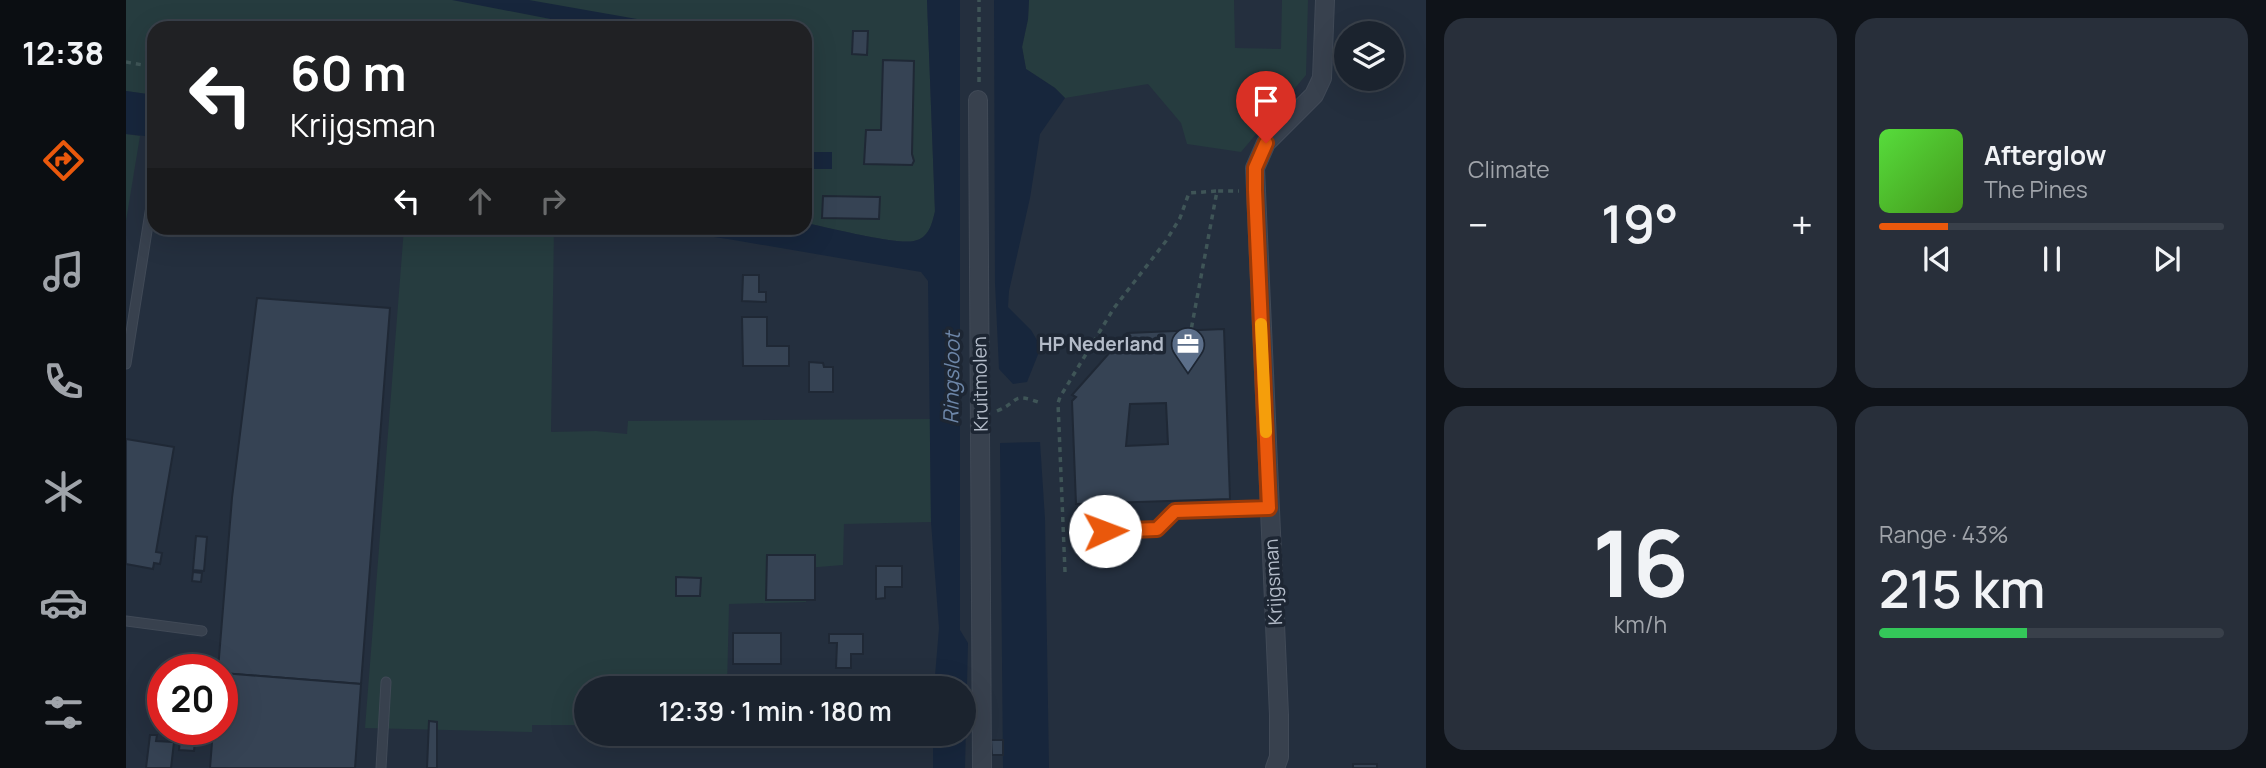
<!DOCTYPE html>
<html lang="en">
<head>
<meta charset="utf-8">
<style>
  :root { --surface:#1b232e; --page:#282f3a; --text:#f1f3f6; --muted:#a0a4aa; --line:#39404a; --accent:#ea580c }
  body { margin:0; font-family:Manrope,sans-serif; background:var(--page); color:var(--text); height:100vh; display:flex; flex-direction:column; font-size:26px; white-space:nowrap }
  * { box-sizing:border-box; margin:0 }
  p { font-size:23px; color:var(--muted) }
  .icon { flex:none; width:38px; height:38px; fill:none; stroke:currentColor; stroke-width:2; stroke-linecap:round; stroke-linejoin:round }
  .map { position:relative; flex:1; overflow:hidden }
  .sheet { display:flex; flex-direction:column; gap:18px; padding:18px; background:#0f1319; width:840px }
  .sheet>* { flex:none }
  .hud { position:absolute; left:21px; top:21px; width:665px; height:214px; border-radius:21px; box-shadow:0 7px 28px #0002,0 0 0 2px var(--line); background:#202124; color:#fff; overflow:hidden }
  .controls { position:absolute; left:1208px; top:21px; display:grid; gap:14px }
  .controls a { display:grid; place-items:center; width:70px; height:70px; border-radius:50%; background:var(--surface); box-shadow:0 7px 28px #0002,0 0 0 2px var(--line); font-size:35px }
  .speed { position:absolute; left:21px; top:654px; display:flex; gap:14px; font-size:35px; font-weight:700; text-align:center }
  .speed>* { display:grid; place-content:center; width:91px; height:91px; border-radius:50%; background:var(--surface); box-shadow:0 7px 28px #0002,0 0 0 2px var(--line); line-height:1 }
  .speed .limit { border:10px solid #d22; background:#fff; color:#111 }
  .pin { position:absolute; display:grid; place-items:center; width:60px; height:60px; color:#fff; margin:-72px -30px; border-radius:50% 50% 50% 0; rotate:-45deg; box-shadow:0 0 7px #0007 }
  .pin .icon { rotate:45deg }
  .me { position:absolute; width:77px; margin:-38px; rotate:88deg; stroke-linejoin:round; filter:drop-shadow(0 0 5px #0008) }
  .turn { display:flex; align-items:center; gap:24px; height:147px; padding:0 28px; font-size:32px }
  .turn .icon { width:91px; height:91px; stroke-width:2.5 }
  .turn b { display:block; font-size:49px; line-height:60px }
  .lanes { display:flex; align-items:center; height:66px; padding:0 28px; background:#0003; justify-content:center; gap:35px; direction:ltr }
  .lanes .off { opacity:.35 }
  .big { font-size:52px; font-weight:600; line-height:1.1 }
  .sheet .widget { flex:1; display:flex; flex-direction:column; justify-content:center; gap:10px; min-width:0; padding:0 24px; border-radius:21px; background:var(--page) }
  .sheet .dial { align-items:center; gap:0 }
  .dial b { font-size:91px; line-height:1 }
  .song { display:flex; align-items:center; gap:21px }
  .cover { width:84px; height:84px; border-radius:10px; background:linear-gradient(135deg,hsl(110 70% 55%),hsl(100 70% 35%)) }
  .played { height:7px; border-radius:4px; background:linear-gradient(90deg,var(--accent) 20%,var(--line) 20%) }
  .keys { display:flex; justify-content:space-around; direction:ltr }
  .heat { display:flex; justify-content:space-between; align-items:center; font-size:38px; direction:ltr }
  .charge { height:10px; border-radius:5px; background:linear-gradient(90deg,#34c759 43%,var(--line) 0) }
  .sheet .tiles { flex:1; display:grid; gap:18px; grid-template-columns:repeat(2,1fr) }
  .trip { position:absolute; left:448px; top:676px; width:402px; height:70px; border-radius:35px; background:var(--surface); box-shadow:0 7px 28px #0002,0 0 0 2px var(--line); font-weight:600; line-height:70px; text-align:center }
  main { display:flex; flex:1; min-height:0 }
  .menu { display:flex; flex-direction:column; width:126px; justify-content:space-around; align-items:center; background:#0b0e12; color:var(--muted) }
  .menu .icon { width:49px; height:49px }
  .menu .active { color:var(--accent) }
  .menu b { font-size:32px; color:var(--text) }
  .map>svg:first-child { display:block }
  .green { fill:#263c3f }
  .water { fill:#17263c }
  .building { fill:#364354; stroke:#1f2835; stroke-width:2; fill-rule:evenodd }
  .lines { fill:none; stroke-linecap:round; stroke-linejoin:round }
  .lane-casing { stroke:#414a57; stroke-width:11 }
  .street-casing { stroke:#414a57; stroke-width:20 }
  .path { stroke:#3f5557; stroke-width:3.5; stroke-dasharray:5 5; stroke-linecap:butt }
  .lane { stroke:#38414e; stroke-width:9 }
  .street { stroke:#38414e; stroke-width:18 }
  .route-casing { stroke:#983908; stroke-width:18 }
  .route { stroke:#ea580c; stroke-width:12 }
  .slow { stroke:#f59e0b; stroke-width:12 }
  .labels { text-anchor:middle; dominant-baseline:central; stroke-width:7; stroke-linejoin:round; paint-order:stroke }
  .poi-label { font-size:19px; font-weight:bold; fill:#b4bcc9; stroke:#1d2633; text-anchor:end }
  .street-label { font-size:19px; fill:#b4bcc9; stroke:#1d2633 }
  .water-label { font-size:21px; font-style:italic; fill:#6d86a8; stroke:#1d2633 }
</style>
</head>
<body>
<main>
<nav class="menu">
<b>12:38</b>
<svg class="icon active" aria-label="directions" viewBox="0 0 24 24"><path d="M12 3l9 9-9 9-9-9zM9 14v-3h6M13 9l2 2-2 2"/></svg>
<svg class="icon" aria-label="music" viewBox="0 0 24 24"><path d="M9 18V5l10-2v13"/><circle cx="6" cy="18" r="3"/><circle cx="16" cy="16" r="3"/></svg>
<svg class="icon" aria-label="phone" viewBox="0 0 24 24"><path d="M5 4h4l2 5-3 2q2 4 5 5l2-3 5 2v4C11 20 4 13 5 4z"/></svg>
<svg class="icon" aria-label="climate" viewBox="0 0 24 24"><path d="M12 3v18M4 7l16 10M4 17L20 7"/></svg>
<svg class="icon" aria-label="car" viewBox="0 0 24 24"><path d="M5 17H2v-5l4-1 3-4h7l3 4 3 1v5h-3M9 17h6M6 11h13"/><circle cx="7" cy="17" r="2"/><circle cx="17" cy="17" r="2"/></svg>
<svg class="icon" aria-label="filters" viewBox="0 0 24 24"><path d="M4 7h16M4 17h16"/><circle cx="9" cy="7" r="2"/><circle cx="15" cy="17" r="2"/></svg>
</nav>
<div class="map">
<svg width="1300" height="768" viewBox="0 0 1300 768">
  <rect width="100%" height="100%" fill="#242f3e"/>
  <g class="green">
    <path d="M0,0h801l8,212c-3,12 -6,26 -21,29 -18,4 -87,-14 -109,-18v-195h-651v67l-28,-4z"/>
    <polygon points="903,0 1108,0 1109,48 1155,49 1156,0 1182,0 1180,75 1115,152 1061,144 1055,123 1022,84 939,98 929,88 900,69 896,47 902,19"/>
    <polygon points="0,134 14,136 0,221"/>
    <polygon points="278,228 428,228 425,432 470,431 501,434 502,421 804,419 805,522 718,524 717,565 680,568 680,602 603,604 601,688 460,688 460,725 406,725 406,732 239,728"/>
  </g>
  <g class="water">
    <polygon points="326,0 403,0 562,28 471,28"/>
    <path d="M801,0h33v630l8,13 -3,125h-32v-35h31v-45h-30l5,-60 -8,-106 -3,-241 -7,-9 -193,-33 -78,-11h155v-5c22,4 91,22 109,18 15,-3 18,-17 21,-30z"/>
    <polygon points="868,0 903,0 902,19 896,47 900,69 929,88 939,98 914,134 904,198 883,291 882,307 905,330 915,347 901,382 887,384 873,369 869,283"/>
    <polygon points="0,91 28,95 28,137 0,134"/>
    <rect x="679" y="152" width="27" height="17"/>
    <polygon points="914,442 919,519 923,768 877,768 874,443"/>
  </g>
  <g class="building">
    <polygon points="727,31 742,31 741,55 726,54"/>
    <polygon points="757,60 788,61 786,154 788,161 786,165 738,164 740,130 755,130"/>
    <polygon points="697,196 754,197 753,219 696,218"/>
    <polygon points="617,275 633,275 633,292 640,292 640,302 616,301"/>
    <polygon points="131,298 264,308 235,684 96,673 96,670 92,670 106,498"/>
    <polygon points="616,317 641,317 641,346 663,346 663,366 617,366"/>
    <path d="M1098,329l6,170 -154,5 -4,-103 4,-4 -4,-2 55,-62zM1040,403l2,41 -42,2 4,-42z"/>
    <polygon points="683,362 697,363 698,367 707,367 707,392 683,392"/>
    <polygon points="0,439 48,447 30,552 36,553 34,564 28,563 27,569 0,564"/>
    <polygon points="70,536 81,537 78,571 67,570"/>
    <polygon points="641,555 689,555 689,600 640,600"/>
    <polygon points="750,566 776,566 776,587 759,587 759,598 750,599"/>
    <polygon points="67,572 76,573 75,582 66,581"/>
    <polygon points="550,577 575,578 574,596 550,596"/>
    <rect x="607" y="633" width="48" height="31"/>
    <polygon points="703,634 737,634 737,654 725,654 725,668 710,668 711,643 703,643"/>
    <polygon points="96,673 235,684 229,768 84,768 87,730 96,730"/>
    <polygon points="303,721 311,722 311,768 301,768"/>
    <polygon points="55,730 70,730 68,751 53,750"/>
    <polygon points="24,735 31,735 30,741 48,742 45,768 20,768"/>
    <polygon points="865,740 877,740 877,755 866,755"/>
    <rect x="1227" y="764" width="24" height="4"/>
  </g>
  <g class="lines">
    <defs>
      <g id="lane">
        <polyline points="0,364 28,187"/>
        <polyline points="979,503 979,531 1031,529 1049,511 1143,508"/>
        <polyline points="0,621 76,631"/>
        <polyline points="255,768 260,682"/>
      </g>
      <g id="street">
        <polyline points="852,100 856,768"/>
        <polyline points="1149,768 1153,757 1153,715 1129,168 1140,143 1188,95 1196,78 1199,0"/>
      </g>
    </defs>
    <use href="#lane" class="lane-casing"/>
    <use href="#street" class="street-casing"/>
    <g class="path">
      <polyline points="0,62 28,67"/>
      <polyline points="853,82 853,0"/>
      <polyline points="1060,357 1091,191 1113,191"/>
      <path d="M871,411c24,-10 13,-19 44,-8"/>
      <polyline points="939,572 932,403 934,397 988,308 1040,241 1054,218 1063,193 1091,191"/>
    </g>
    <use href="#lane" class="lane"/>
    <use href="#street" class="street"/>
  </g>
  <g class="lines">
    <defs>
      <polyline id="route" points="979,531 1031,529 1049,511 1143,508 1129,190 1129,168 1140,143"/>
    </defs>
    <use href="#route" class="route-casing"/>
    <use href="#route" class="route"/>
    <polyline class="slow" points="1135,324 1140,432"/>
  </g>
  <defs>
    <symbol id="office-pin" viewBox="-11 -11 22 30"><path d="M0 17L-7.5 6A9.5 9.5 0 1 1 7.5 6Z" fill="#5c6f8a" stroke="#1d2633"/><path d="M-6-3h4V-5.5h4V-3h4V5H-6ZM-1-4.5V-3h2v-1.5ZM-6 0V1H6V0Z" fill="#fff"/></symbol>
  </defs>
  <g fill-rule="evenodd">
    <use href="#office-pin" x="1043" y="325" width="38" height="52"/>
  </g>
  <g class="labels">
    <g class="poi-label">
      <text x="1038" y="344">HP Nederland</text>
    </g>
    <g class="street-label">
      <text transform="translate(854 384) rotate(-91)">Kruitmolen</text>
      <text transform="translate(1147 582) rotate(-93)">Krijgsman</text>
    </g>
    <g class="water-label">
      <text transform="translate(825 378) rotate(-89)">Ringsloot</text>
    </g>
  </g>
</svg>
<div class="controls">
<a><svg class="icon" aria-label="layers" viewBox="0 0 24 24"><path d="M12 4l9 5-9 5-9-5zM3 14l9 5 9-5"/></svg></a>
</div>
<div class="speed"><div class="limit">20</div></div>
<div class="pin" style="left:1140px;top:143px;background:#d93025"><svg class="icon" aria-label="arrive" viewBox="0 0 24 24"><path d="M6 21V4h12l-3 4 3 4H6"/></svg></div>
<svg class="me" style="left:979px;top:531px" viewBox="-20 -20 40 40"><circle r="19" fill="#fff"/><path d="M0-13L10 11 0 6-10 11z" fill="#ea580c"/></svg>
<div class="trip">12:39 · 1 min · 180 m</div>
<div class="hud">
<div class="turn"><svg class="icon" aria-label="left" viewBox="0 0 24 24"><path d="M17 20v-9H6M10 6l-5 5 5 5"/></svg><div><b>60 m</b>Krijgsman</div></div>
<div class="lanes"><svg class="icon" aria-label="left" viewBox="0 0 24 24"><path d="M17 20v-9H6M10 6l-5 5 5 5"/></svg><svg class="icon off" aria-label="ahead" viewBox="0 0 24 24"><path d="M12 20V5M6 11l6-6 6 6"/></svg><svg class="icon off" aria-label="right" viewBox="0 0 24 24"><path d="M7 20v-9h11M14 6l5 5-5 5"/></svg></div>
</div>
</div>
<section class="sheet">
<div class="tiles">
<div class="widget"><p>Climate</p>
<div class="heat"><a>−</a><b class="big">19°</b><a>+</a></div>
</div>
<div class="widget">
<div class="song"><i class="cover"></i><div><b>Afterglow</b><p>The Pines</p></div></div>
<div class="played"></div>
<div class="keys"><svg class="icon" aria-label="previous" viewBox="0 0 24 24"><path d="M18 5L8 12l10 7zM5 5v14"/></svg><svg class="icon" aria-label="pause" viewBox="0 0 24 24"><path d="M8 5v14M16 5v14"/></svg><svg class="icon" aria-label="next" viewBox="0 0 24 24"><path d="M6 5l10 7-10 7zM19 5v14"/></svg></div>
</div>
<div class="widget dial"><b>16</b><p>km/h</p></div>
<div class="widget"><p>Range · 43%</p><b class="big">215 km</b><div class="charge"></div></div>
</div>
</section>
</main>
</body>
</html>
